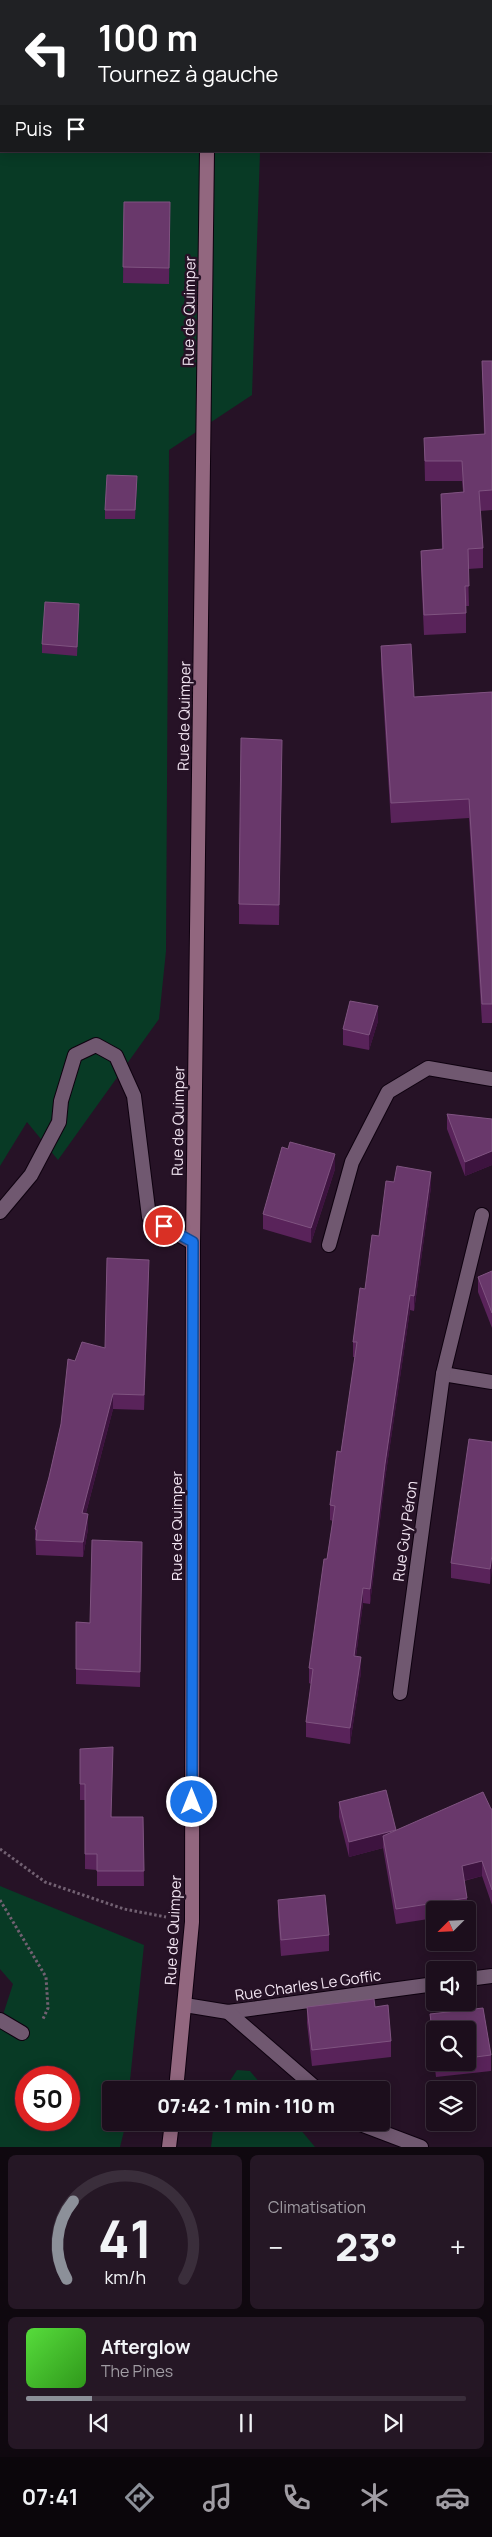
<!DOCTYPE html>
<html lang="fr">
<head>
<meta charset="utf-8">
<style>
  :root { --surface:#1c0e1c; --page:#251725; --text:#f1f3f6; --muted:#a09ca3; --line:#3a2e3b; --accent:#8c9099 }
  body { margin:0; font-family:Manrope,sans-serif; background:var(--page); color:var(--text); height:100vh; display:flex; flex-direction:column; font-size:19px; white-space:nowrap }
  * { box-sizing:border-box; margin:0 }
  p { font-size:16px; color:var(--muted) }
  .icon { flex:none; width:28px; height:28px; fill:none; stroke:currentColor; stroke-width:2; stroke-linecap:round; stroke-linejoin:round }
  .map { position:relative; height:2147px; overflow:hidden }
  .sheet { display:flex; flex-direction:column; gap:8px; padding:8px; background:#0f080f; flex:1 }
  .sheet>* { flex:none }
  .guide { position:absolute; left:0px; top:0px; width:492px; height:152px; box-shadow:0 2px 12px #0003,0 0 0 1px var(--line); background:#202124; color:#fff; overflow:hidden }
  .needle { width:32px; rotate:246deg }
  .controls { position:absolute; left:426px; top:1901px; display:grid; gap:10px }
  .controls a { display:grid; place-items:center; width:50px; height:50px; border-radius:5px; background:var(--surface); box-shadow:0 2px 12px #0003,0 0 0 1px var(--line); font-size:25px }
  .speed { position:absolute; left:15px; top:2066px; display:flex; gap:10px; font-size:25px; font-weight:700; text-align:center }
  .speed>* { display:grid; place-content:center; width:65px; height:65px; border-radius:50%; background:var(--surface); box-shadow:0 2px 12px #0003,0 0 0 1px var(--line); line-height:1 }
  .speed .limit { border:8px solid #d22; background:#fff; color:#111 }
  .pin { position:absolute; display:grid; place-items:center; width:42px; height:42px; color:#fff; margin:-21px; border:2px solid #fff; border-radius:50%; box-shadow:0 1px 5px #0007 }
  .me { position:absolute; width:55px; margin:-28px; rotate:0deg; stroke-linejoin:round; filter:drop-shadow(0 0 4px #0008) }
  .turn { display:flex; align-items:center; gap:18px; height:105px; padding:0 15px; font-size:22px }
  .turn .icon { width:65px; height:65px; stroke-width:2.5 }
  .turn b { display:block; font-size:35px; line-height:42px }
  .then { display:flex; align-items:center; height:48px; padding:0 15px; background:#0003; gap:10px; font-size:19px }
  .big { font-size:38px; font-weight:800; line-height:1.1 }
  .sheet .card { flex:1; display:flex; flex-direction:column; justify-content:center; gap:8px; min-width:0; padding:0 18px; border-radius:8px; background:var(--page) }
  .sheet .dial { align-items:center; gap:0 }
  .dial svg { height:130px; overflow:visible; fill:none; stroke:var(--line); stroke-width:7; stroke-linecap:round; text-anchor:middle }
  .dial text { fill:var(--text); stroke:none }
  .song { display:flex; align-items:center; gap:15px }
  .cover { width:60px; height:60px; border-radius:8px; background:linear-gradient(135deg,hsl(110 70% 55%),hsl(110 70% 35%)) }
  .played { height:5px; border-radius:2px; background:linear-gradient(90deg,var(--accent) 15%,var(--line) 15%) }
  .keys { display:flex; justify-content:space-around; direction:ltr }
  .heat { display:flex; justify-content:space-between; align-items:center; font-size:28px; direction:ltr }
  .sheet .tiles { flex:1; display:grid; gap:8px; grid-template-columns:1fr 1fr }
  .card:last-child { grid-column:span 2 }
  .trip { position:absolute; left:102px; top:2081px; width:288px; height:50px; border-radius:5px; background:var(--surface); box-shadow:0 2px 12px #0003,0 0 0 1px var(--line); font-weight:800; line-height:50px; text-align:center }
  .menu { display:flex; height:80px; justify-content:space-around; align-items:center; background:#0b060b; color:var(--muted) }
  .menu .icon { width:35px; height:35px }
  .menu .active { color:var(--accent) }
  .menu b { font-size:22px; color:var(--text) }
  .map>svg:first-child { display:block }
  .green { fill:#083a25; fill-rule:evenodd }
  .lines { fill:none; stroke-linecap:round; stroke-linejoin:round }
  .service-casing { stroke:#0e010f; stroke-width:16 }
  .minor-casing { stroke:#0e010f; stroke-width:16 }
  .secondary-casing { stroke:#0e010f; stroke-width:16 }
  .path { stroke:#726172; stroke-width:3; stroke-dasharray:2.5 2.5; stroke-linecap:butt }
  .service { stroke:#705870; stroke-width:14 }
  .minor { stroke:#705870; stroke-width:14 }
  .secondary { stroke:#92677f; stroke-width:14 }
  .wall { fill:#59235a; fill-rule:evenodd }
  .shaded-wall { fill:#3d133f }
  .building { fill:#69386b; stroke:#7f5380 }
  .route-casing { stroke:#114b97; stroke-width:12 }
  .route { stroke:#1a73e8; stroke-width:9 }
  .labels { text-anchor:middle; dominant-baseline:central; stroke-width:5; stroke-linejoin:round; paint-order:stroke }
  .street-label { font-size:15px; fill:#f3e6f3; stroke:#261226 }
</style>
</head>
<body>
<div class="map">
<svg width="492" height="2147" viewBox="0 0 492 2147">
  <rect width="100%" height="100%" fill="#261226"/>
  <g class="green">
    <polygon points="0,0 265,0 1,1 1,151 260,151 252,395 169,450 166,951 159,1019 58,1160 27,1122 0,1166"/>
    <path d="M0,1886l144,59 -15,145h-18v32l15,1 -6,24h-120v-123l13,-40 -13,-15zM26,2078h43v42h-43z"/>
    <polygon points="237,2070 250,2071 266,2090 224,2090"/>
    <polygon points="214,2122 295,2123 315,2147 211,2147"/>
  </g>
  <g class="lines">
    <defs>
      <polyline id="service" points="0,1212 31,1175 59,1122 61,1101 75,1055 96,1045 116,1056 134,1096 149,1217 193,1243"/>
      <g id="minor">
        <polyline points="329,1245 352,1162 388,1092 428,1068 492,1079"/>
        <polyline points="443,1374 492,1382"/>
        <polyline points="400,1693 443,1374 482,1215"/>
        <polyline points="468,1979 492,1976"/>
        <polyline points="185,2005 228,2012 435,1984"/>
        <polyline points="228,2012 318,2090"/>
        <polyline points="0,2020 22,2033"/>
        <polyline points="355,2122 421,2147"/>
      </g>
      <g id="secondary">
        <polyline points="209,1 209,0"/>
        <polyline points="176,2090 192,1922 193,1243 207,151"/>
        <polyline points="169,2147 172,2122"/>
      </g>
    </defs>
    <use href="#service" class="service-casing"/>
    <use href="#minor" class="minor-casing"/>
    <use href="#secondary" class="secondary-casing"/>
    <g class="path">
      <polyline points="0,1849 45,1882 124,1909 166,1917"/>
      <polyline points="0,1900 46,1977 48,2008 43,2019"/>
    </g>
    <use href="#service" class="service"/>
    <use href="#minor" class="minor"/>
    <use href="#secondary" class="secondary"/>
  </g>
  <g class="wall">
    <rect x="393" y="0" width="44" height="1"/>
    <polygon points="124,202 170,217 169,284 123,283"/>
    <polygon points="482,361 492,361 492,510 480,511 483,548 483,568 468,569 469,606 466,606 466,633 424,635 421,571 421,551 442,549 441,514 441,494 463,492 462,481 425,481 424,438 484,434"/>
    <polygon points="137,485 135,519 105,519 105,510"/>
    <polygon points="79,613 77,656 42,653 42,644"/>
    <polygon points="381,646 414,697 492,692 492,1023 482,1023 469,818 391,823 381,665"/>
    <polygon points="282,760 279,925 239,924 239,904"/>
    <polygon points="378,1021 369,1050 343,1045 343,1029"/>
    <polygon points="447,1114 492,1119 492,1165 465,1176 447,1129"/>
    <polygon points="335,1169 311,1243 263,1229 263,1214"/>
    <polygon points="431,1187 414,1311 410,1310 385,1479 370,1604 363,1603 356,1656 361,1672 350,1744 306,1737 306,1722 311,1684 309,1683 309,1668 333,1521 330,1520 330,1505 341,1452 355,1357 353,1357 353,1342 379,1236"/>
    <polygon points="492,1271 492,1328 478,1292 478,1277"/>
    <polygon points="149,1275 144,1410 113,1409 86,1513 88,1529 83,1557 36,1555 35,1529 49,1477 75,1361 105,1348"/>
    <polygon points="492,1442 490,1584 451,1578 451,1563"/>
    <polygon points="142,1542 140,1687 76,1684 76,1622 90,1623"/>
    <polygon points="80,1749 112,1817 143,1817 144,1886 97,1886 97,1870 85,1869 85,1800 80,1800"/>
    <polygon points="339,1802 396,1831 492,1809 492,1905 482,1876 464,1881 467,1898 467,1910 435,1910 435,1918 396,1924 383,1848 349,1857 339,1817"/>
    <polygon points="278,1900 329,1935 329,1951 281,1956 278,1915"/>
    <polygon points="307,2007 375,2007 391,2041 391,2057 312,2066 307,2023"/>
    <path d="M483,2008l8,47v16l-55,6 -6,-48v-15zM435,2030h33v32h-33z"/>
  </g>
  <g class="shaded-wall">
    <polygon points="378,1006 378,1021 369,1050 369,1035"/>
    <polygon points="492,1151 492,1165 465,1176 465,1162"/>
    <polygon points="335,1154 335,1169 311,1243 311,1228"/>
    <polygon points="431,1172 431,1187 414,1311 414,1296"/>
    <polygon points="149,1260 149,1275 144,1410 144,1395"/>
    <polygon points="410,1295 410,1310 385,1479 370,1604 370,1589 385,1464"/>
    <polygon points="113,1394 113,1409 82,1528 82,1513"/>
    <polygon points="88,1514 88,1529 83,1557 83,1542"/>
    <polygon points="492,1555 492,1571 490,1584 490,1569"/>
    <polygon points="363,1588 363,1603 354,1671 354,1656"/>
    <polygon points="361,1657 361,1672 350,1744 350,1728"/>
    <polygon points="396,1830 396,1845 383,1836 383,1848 349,1857 349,1842"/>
    <polygon points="482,1861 482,1876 462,1881 462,1866"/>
  </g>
  <g class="building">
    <polygon points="124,202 170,202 169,268 123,267"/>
    <polygon points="482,361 492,361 492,490 479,491 483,548 468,549 469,586 465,586 466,613 424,615 421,551 443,549 441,494 464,492 462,461 425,461 424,438 485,434"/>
    <polygon points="107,475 137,476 135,510 105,510"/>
    <polygon points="45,602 79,604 77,647 42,644"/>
    <polygon points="411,644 414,697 492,692 492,1004 482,1004 469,799 391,803 381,646"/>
    <polygon points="241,738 282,740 279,905 239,904"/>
    <polygon points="350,1001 378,1006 369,1035 343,1029"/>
    <polygon points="447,1114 492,1119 492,1151 465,1162"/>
    <polygon points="290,1142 335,1154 311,1228 263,1214 282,1147 288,1149"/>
    <polygon points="397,1166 431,1172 414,1296 410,1295 385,1464 370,1589 363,1588 354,1656 361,1657 350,1728 306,1722 313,1669 309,1668 324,1559 327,1559 335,1506 330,1505 337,1451 341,1452 357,1342 353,1342 360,1288 365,1289 372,1235 379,1236 386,1181 394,1182"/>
    <polygon points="107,1258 149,1260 144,1395 113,1394 82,1513 88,1514 83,1542 36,1540 37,1530 35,1529 49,1477 61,1424 68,1359 75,1361 82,1342 105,1348"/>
    <polygon points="492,1271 492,1313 478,1277"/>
    <polygon points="469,1439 492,1442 492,1555 490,1569 451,1563"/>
    <polygon points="92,1540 142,1542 140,1672 76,1669 76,1622 90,1623"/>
    <polygon points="113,1747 111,1817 143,1817 144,1871 97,1871 97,1854 85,1854 85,1784 80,1784 80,1749"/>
    <polygon points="386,1790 396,1830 349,1842 339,1802"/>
    <polygon points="483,1792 491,1809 492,1809 492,1890 482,1861 462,1866 467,1898 396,1909 383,1836"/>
    <polygon points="325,1895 329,1935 281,1940 278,1900"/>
    <polygon points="374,1999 375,2007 388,2005 391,2041 312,2050 307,2007"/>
    <polygon points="483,2008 491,2055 468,2058 468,2030 435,2030 435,2053 430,2014"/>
  </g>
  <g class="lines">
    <defs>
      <polyline id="route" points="164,1226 193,1242 192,1802"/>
    </defs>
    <use href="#route" class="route-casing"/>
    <use href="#route" class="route"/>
  </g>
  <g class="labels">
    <g class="street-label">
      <text transform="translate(189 311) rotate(-89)">Rue de Quimper</text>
      <text transform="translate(184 716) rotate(-89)">Rue de Quimper</text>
      <text transform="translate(178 1121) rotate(-89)">Rue de Quimper</text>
      <text transform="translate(176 1526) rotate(-90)">Rue de Quimper</text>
      <text transform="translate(405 1531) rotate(-82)">Rue Guy Péron</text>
      <text transform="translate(173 1930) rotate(-87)">Rue de Quimper</text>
      <text transform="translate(308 1985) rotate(-8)">Rue Charles Le Goffic</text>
    </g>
  </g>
</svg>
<div class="controls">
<a><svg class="needle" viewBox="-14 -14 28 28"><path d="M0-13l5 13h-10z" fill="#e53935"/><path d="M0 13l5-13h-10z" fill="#a09ca3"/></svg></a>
<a><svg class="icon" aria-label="sound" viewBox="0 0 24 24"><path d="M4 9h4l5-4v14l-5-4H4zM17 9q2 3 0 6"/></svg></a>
<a><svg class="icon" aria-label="search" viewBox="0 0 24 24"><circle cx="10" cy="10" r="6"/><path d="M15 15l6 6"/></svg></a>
<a><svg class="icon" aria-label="layers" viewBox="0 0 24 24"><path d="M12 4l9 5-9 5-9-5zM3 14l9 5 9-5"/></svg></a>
</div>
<div class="speed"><div class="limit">50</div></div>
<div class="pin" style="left:164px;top:1226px;background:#d93025"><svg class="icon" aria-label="arrive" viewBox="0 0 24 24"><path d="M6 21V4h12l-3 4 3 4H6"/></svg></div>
<svg class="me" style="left:192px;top:1802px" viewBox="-20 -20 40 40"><circle r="17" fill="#1a73e8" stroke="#fff" stroke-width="3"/><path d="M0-11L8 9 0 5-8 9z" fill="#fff"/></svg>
<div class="trip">07:42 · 1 min · 110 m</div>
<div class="guide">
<div class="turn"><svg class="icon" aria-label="left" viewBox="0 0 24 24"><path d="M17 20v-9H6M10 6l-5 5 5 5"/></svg><div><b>100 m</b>Tournez à gauche</div></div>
<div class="then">Puis<svg class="icon" aria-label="arrive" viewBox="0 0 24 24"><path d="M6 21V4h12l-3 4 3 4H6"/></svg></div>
</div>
</div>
<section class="sheet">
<div class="tiles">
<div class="card dial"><svg viewBox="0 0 100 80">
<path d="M14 69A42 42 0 1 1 86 69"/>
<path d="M14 69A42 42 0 0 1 18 21" stroke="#8c9099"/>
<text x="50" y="56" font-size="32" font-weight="700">41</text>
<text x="50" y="72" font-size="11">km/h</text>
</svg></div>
<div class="card"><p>Climatisation</p>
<div class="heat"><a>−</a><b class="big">23°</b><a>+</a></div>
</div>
<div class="card">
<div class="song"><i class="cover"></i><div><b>Afterglow</b><p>The Pines</p></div></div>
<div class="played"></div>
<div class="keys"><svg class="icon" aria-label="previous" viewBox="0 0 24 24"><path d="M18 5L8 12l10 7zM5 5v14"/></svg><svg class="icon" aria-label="pause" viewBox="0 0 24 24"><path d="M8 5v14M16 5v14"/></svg><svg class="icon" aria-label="next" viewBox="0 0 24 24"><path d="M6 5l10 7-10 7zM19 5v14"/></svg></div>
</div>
</div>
</section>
<nav class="menu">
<b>07:41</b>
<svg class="icon active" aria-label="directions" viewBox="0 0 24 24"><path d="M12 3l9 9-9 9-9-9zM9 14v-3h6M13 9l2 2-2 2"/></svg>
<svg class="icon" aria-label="music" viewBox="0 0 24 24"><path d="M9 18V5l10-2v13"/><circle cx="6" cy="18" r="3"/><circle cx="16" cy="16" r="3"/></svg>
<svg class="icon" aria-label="phone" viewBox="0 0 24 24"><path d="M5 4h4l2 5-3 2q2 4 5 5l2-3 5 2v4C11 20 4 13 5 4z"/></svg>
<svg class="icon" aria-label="climate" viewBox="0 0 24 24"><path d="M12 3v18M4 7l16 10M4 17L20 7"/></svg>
<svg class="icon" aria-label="car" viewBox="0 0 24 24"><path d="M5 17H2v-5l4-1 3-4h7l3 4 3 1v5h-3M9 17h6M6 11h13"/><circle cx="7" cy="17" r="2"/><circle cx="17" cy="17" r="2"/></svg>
</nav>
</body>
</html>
